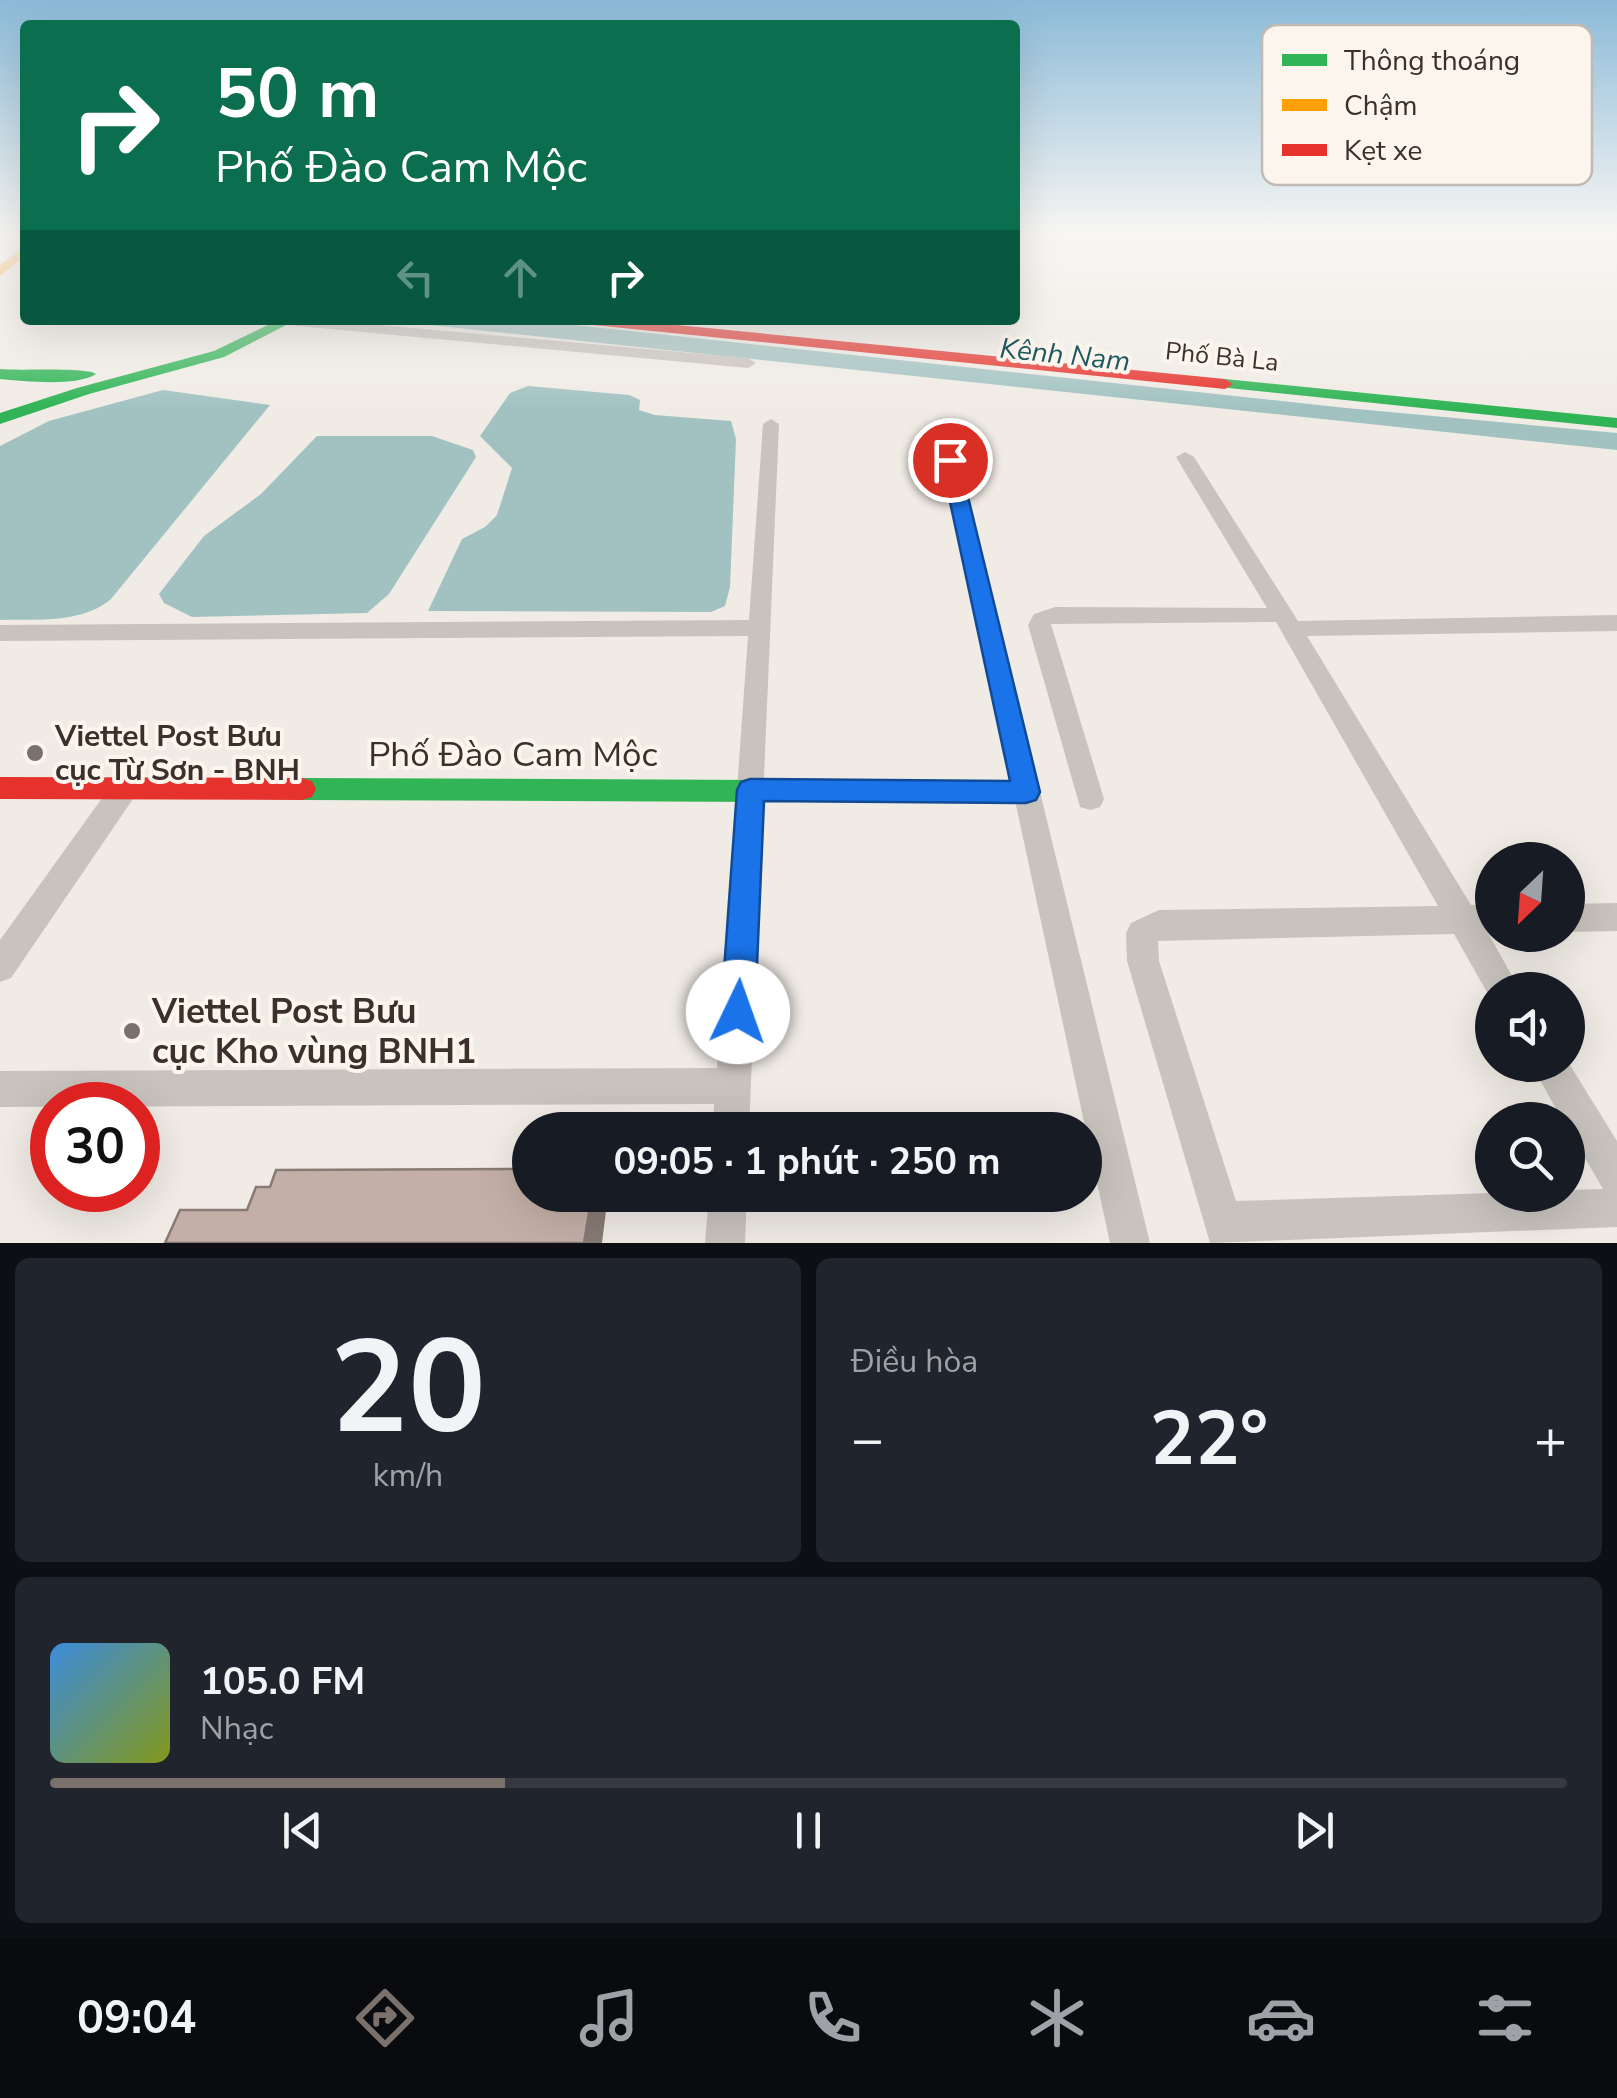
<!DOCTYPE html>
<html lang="vi">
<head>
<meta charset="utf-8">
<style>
  :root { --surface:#171b24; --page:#20242c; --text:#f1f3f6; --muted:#9ea1a6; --line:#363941; --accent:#7a716c }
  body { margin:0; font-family:"Nunito Sans",sans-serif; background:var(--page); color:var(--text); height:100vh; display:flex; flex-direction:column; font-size:38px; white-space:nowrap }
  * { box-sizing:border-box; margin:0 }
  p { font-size:32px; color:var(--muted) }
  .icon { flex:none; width:55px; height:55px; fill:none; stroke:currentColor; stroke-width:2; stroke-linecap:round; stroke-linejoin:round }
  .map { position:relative; height:1243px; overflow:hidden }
  .drawer { display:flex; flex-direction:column; gap:15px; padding:15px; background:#0d0f14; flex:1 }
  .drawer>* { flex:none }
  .banner { position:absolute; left:20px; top:20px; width:1000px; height:305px; border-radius:10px; box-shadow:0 10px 40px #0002; background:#0b6e4f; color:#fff; overflow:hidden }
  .needle { width:65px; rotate:205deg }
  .fabs { position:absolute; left:1475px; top:842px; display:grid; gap:20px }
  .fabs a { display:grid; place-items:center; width:110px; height:110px; border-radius:50%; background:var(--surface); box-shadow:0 10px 40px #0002; font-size:50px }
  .speed { position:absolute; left:30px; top:1082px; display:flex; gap:20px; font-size:50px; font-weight:700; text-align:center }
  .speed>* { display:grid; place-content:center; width:130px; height:130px; border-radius:50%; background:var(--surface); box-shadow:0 10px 40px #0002; line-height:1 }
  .speed .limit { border:15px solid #d22; background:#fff; color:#111 }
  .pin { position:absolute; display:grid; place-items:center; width:85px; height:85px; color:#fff; margin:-42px; border:5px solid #fff; border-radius:50%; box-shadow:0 2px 10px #0007 }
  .me { position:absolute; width:110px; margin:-55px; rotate:3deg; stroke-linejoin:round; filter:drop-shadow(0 0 8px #0008) }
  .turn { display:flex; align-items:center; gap:35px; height:210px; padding:0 30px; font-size:45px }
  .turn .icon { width:130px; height:130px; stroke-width:2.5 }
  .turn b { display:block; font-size:70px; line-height:85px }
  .lanes { display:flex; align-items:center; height:95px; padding:0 30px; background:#0003; justify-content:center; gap:50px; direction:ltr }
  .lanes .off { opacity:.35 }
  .big { font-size:75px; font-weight:700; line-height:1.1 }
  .drawer .widget { flex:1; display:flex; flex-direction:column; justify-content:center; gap:15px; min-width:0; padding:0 35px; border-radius:15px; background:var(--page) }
  .drawer .dial { align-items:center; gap:0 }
  .dial b { font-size:130px; line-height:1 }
  .song { display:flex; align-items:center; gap:30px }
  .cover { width:120px; height:120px; border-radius:15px; background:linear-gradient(135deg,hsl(210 70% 55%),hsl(70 70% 35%)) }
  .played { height:10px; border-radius:5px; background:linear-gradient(90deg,var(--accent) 30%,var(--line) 30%) }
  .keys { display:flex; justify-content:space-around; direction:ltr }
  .heat { display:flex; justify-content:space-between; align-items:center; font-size:55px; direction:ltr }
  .drawer .tiles { flex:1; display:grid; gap:15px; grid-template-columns:1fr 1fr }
  .widget:last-child { grid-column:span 2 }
  .trip { position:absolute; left:512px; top:1112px; width:590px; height:100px; border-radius:50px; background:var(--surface); box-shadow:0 10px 40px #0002; font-weight:700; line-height:100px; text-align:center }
  .tab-bar { display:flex; height:160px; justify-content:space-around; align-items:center; background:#090b0e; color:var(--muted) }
  .tab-bar .icon { width:70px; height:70px }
  .tab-bar .selected { color:var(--accent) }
  .tab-bar b { font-size:45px; color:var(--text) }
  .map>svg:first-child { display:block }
  .water { fill:#a1c2c1 }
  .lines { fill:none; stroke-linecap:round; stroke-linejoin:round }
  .street { fill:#c9c3be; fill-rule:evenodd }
  .fast { fill:#30b455; fill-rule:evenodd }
  .slow { fill:#ff9f0a; fill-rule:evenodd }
  .jam { fill:#e5322d; fill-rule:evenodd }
  .shaded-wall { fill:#887a75 }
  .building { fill:#c3afa7; stroke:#887a75; stroke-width:2.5 }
  .route { fill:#1a73e8; stroke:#114b97; stroke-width:2.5 }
  .poi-dot { fill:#7a716c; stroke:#fbf5ee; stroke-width:4 }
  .labels { text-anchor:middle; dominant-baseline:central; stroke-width:8; stroke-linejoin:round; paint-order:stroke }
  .far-street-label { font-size:25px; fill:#3b302b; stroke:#fbf5ee }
  .far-water-label { font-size:28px; font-style:italic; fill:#1f5a5e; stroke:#fbf5ee }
  .poi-label { font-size:30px; font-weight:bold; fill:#3b302b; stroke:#fbf5ee; text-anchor:start }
  .near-street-label { font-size:35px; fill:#3b302b; stroke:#fbf5ee }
  .near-poi-label { font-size:35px; font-weight:bold; fill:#3b302b; stroke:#fbf5ee; text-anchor:start }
  .key { fill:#fbf5ee; stroke:#c1bab4; stroke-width:2.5 }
  .key-label { font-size:28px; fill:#3b302b }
</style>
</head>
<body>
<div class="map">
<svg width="1617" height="1243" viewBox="0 0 1617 1243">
  <rect width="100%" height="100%" fill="#f0ebe5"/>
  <g class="water">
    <polygon points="383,320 528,320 1346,408 1617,433 1617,450"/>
    <polygon points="528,386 629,395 640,400 639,410 655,415 731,421 736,439 730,587 725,606 711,612 428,611 462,539 485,527 497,515 512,468 480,436 510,393"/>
    <path d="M163,390l107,15 -159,194c-30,25 -73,20 -111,21v-174l49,-25z"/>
    <polygon points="317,436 432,436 473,450 476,457 389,594 367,613 192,617 164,603 159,594 204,536 261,494"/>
  </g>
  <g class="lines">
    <g class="street">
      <polygon points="281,320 323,320 748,358 756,363 748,368 287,325"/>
      <polygon points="942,418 950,423 1150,1243 1110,1243 934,423"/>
      <polygon points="771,419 779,424 749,1130 713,1130 714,1104 0,1107 0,1071 717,1068 748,636 0,641 0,625 749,620 763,424"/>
      <polygon points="1185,452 1194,457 1298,621 1617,615 1617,631 1307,636 1471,905 1492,905 1492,933 1488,933 1520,990 1492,990 1492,1001 1454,934 1158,941 1159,961 1236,1201 1492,1193 1568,1195 1568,1190 1603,1189 1568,1129 1568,1120 1562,1120 1532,1065 1568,1062 1617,1141 1617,1227 1210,1243 1127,961 1126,933 1131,923 1159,910 1438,906 1276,622 1051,624 1104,799 1100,807 1090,810 1080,807 1028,625 1034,614 1055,607 1267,608 1176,457"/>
      <polygon points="125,777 135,780 139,788 135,796 11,978 0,982 0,940 115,780"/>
      <polygon points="1617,903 1617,931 1568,932 1568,904"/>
      <polygon points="709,1195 747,1195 745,1243 705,1243"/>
    </g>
    <g class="fast">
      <polygon points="278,320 296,320 224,357 89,394 0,424 0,413 77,388 214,351"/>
      <path d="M0,369c19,2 86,-2 96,5 -20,13 -72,7 -96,5z"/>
      <polygon points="1225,379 1617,418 1617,428 1219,387 1219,381"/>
      <polygon points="302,778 1026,781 1036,784 1040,792 1036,800 1026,803 302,800 292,797 288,789 292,781"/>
    </g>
    <polygon class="slow" points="25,245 25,256 0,276 0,265"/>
    <g class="jam">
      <polygon points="576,320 626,320 1225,379 1233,384 1225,389 583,324"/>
      <polygon points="0,777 302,778 312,781 316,789 312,797 302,800 0,799"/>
    </g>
  </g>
  <polygon class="shaded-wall" points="592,1195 608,1195 602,1243 584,1243"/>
  <polygon class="building" points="530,1169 530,1195 592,1195 584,1243 165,1243 180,1210 247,1210 256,1187 270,1187 276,1170"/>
  <linearGradient id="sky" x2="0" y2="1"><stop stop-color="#8bbad8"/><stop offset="0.57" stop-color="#f8f6f3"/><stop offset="1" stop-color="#f8f6f3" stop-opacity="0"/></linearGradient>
  <rect width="1617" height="409" fill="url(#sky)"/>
  <polygon class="route" points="950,454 959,460 1040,792 1036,800 1026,803 764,801 755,1012 750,1024 738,1029 726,1024 721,1012 737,790 741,782 750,779 1010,781 941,460"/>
  <g class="poi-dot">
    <circle cx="35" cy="753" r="10"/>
    <circle cx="132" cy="1031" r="10"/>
  </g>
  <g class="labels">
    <g class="far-street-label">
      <text transform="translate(1222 357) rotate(6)">Phố Bà La</text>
    </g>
    <g class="far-water-label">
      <text transform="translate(1065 355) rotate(6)">Kênh Nam</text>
    </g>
    <g class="poi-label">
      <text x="55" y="736">Viettel Post Bưu<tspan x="55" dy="34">cục Từ Sơn - BNH</tspan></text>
    </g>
    <g class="near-street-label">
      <text x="513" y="754">Phố Đào Cam Mộc</text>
    </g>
    <g class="near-poi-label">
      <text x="152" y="1011">Viettel Post Bưu<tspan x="152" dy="40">cục Kho vùng BNH1</tspan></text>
    </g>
  </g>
  <rect x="1262" y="25" width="330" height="160" rx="15" class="key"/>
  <rect x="1282" y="54" width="45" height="12" fill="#30b455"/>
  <rect x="1282" y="99" width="45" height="12" fill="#ff9f0a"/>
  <rect x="1282" y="144" width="45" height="12" fill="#e5322d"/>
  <g class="key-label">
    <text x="1344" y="70">Thông thoáng</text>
    <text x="1344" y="115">Chậm</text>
    <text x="1344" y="160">Kẹt xe</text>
  </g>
</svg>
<div class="fabs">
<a><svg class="needle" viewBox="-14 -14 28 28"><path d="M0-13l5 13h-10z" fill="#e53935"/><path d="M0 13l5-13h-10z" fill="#9ea1a6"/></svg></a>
<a><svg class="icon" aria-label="sound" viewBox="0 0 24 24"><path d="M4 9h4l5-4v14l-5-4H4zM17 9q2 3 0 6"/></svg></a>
<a><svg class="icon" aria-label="search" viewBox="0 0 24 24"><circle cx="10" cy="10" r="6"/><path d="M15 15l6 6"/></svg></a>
</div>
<div class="speed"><div class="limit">30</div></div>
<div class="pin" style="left:950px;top:460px;background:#d93025"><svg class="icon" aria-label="arrive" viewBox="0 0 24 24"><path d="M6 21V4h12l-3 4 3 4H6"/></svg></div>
<svg class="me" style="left:738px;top:1012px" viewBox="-20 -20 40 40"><circle r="19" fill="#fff"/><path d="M0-13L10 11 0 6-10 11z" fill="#1a73e8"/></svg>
<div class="trip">09:05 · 1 phút · 250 m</div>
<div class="banner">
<div class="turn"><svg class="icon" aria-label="right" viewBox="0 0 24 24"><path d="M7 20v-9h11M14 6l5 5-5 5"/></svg><div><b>50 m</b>Phố Đào Cam Mộc</div></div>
<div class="lanes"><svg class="icon off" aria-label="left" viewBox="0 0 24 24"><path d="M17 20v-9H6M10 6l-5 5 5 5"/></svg><svg class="icon off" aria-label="ahead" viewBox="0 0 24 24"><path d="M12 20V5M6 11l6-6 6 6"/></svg><svg class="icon" aria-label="right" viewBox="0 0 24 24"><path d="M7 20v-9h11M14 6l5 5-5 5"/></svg></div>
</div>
</div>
<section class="drawer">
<div class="tiles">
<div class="widget dial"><b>20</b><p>km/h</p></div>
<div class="widget"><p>Điều hòa</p>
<div class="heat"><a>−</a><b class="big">22°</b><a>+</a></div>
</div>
<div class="widget">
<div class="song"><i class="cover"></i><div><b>105.0 FM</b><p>Nhạc</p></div></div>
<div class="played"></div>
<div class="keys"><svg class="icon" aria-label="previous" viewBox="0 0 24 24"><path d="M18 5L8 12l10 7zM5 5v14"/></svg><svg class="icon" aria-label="pause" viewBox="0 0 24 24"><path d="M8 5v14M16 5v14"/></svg><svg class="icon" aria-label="next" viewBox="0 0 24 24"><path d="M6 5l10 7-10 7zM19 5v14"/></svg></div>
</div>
</div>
</section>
<nav class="tab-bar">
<b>09:04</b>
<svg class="icon selected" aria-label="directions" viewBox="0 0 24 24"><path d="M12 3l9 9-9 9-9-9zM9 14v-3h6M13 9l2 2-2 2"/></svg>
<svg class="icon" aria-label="music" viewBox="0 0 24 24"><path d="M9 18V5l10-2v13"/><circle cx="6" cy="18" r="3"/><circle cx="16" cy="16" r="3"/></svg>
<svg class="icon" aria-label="phone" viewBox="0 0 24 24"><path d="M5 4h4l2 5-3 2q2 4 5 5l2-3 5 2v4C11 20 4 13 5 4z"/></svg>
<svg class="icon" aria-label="climate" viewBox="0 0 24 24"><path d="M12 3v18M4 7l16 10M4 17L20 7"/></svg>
<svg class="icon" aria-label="car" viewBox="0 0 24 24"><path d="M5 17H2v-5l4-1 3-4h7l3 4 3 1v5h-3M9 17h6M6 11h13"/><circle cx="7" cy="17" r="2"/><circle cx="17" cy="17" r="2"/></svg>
<svg class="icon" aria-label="filters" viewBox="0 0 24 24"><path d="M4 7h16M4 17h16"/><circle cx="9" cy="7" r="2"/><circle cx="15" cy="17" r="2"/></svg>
</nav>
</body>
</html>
